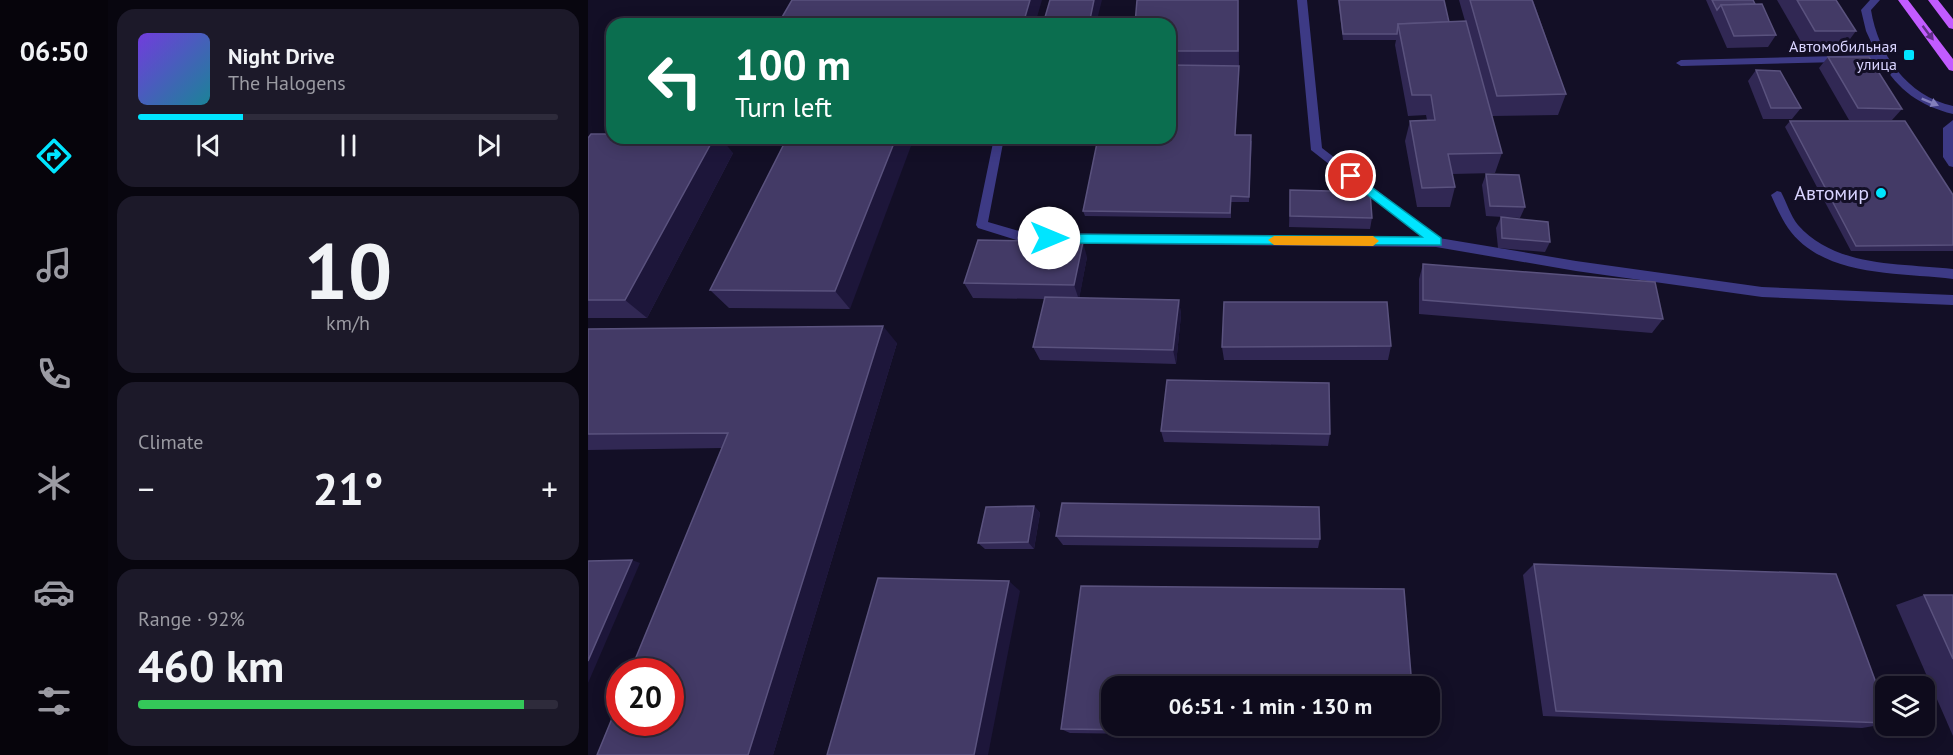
<!DOCTYPE html>
<html lang="en">
<head>
<meta charset="utf-8">
<style>
  :root { --surface:#0e0b1c; --page:#1c1929; --text:#f1f3f6; --muted:#9b9ba3; --line:#2e2b3b; --accent:#00e5ff }
  body { margin:0; font-family:"PT Sans",sans-serif; background:var(--page); color:var(--text); height:100vh; display:flex; flex-direction:column; font-size:22px; white-space:nowrap }
  * { box-sizing:border-box; margin:0 }
  p { font-size:20px; color:var(--muted) }
  .icon { flex:none; width:33px; height:33px; fill:none; stroke:currentColor; stroke-width:2; stroke-linecap:round; stroke-linejoin:round }
  .map { position:relative; flex:1; overflow:hidden }
  .sheet { display:flex; flex-direction:column; gap:9px; padding:9px; background:#08060f; width:480px }
  .sheet>* { flex:none }
  .hud { position:absolute; left:18px; top:18px; width:570px; height:126px; border-radius:18px; box-shadow:0 3px 15px #0003,0 0 0 2px var(--line); background:#0b6e4f; color:#fff; overflow:hidden }
  .buttons { position:absolute; left:1287px; top:676px; display:grid; gap:12px }
  .buttons a { display:grid; place-items:center; width:60px; height:60px; border-radius:12px; background:var(--surface); box-shadow:0 3px 15px #0003,0 0 0 2px var(--line); font-size:30px }
  .speed { position:absolute; left:18px; top:658px; display:flex; gap:12px; font-size:30px; font-weight:700; text-align:center }
  .speed>* { display:grid; place-content:center; width:78px; height:78px; border-radius:50%; background:var(--surface); box-shadow:0 3px 15px #0003,0 0 0 2px var(--line); line-height:1 }
  .speed .limit { border:9px solid #d22; background:#fff; color:#111 }
  .pin { position:absolute; display:grid; place-items:center; width:51px; height:51px; color:#fff; margin:-26px; border:3px solid #fff; border-radius:50%; box-shadow:0 2px 6px #0007 }
  .me { position:absolute; width:66px; margin:-33px; rotate:90deg; stroke-linejoin:round; filter:drop-shadow(0 0 4px #0008) }
  .turn { display:flex; align-items:center; gap:21px; height:126px; padding:0 30px; font-size:27px }
  .turn .icon { width:78px; height:78px; stroke-width:2.5 }
  .turn b { display:block; font-size:42px; line-height:51px }
  .big { font-size:45px; font-weight:700; line-height:1.1 }
  .sheet .tile { flex:1; display:flex; flex-direction:column; justify-content:center; gap:9px; min-width:0; padding:0 21px; border-radius:18px; background:var(--page) }
  .sheet .dial { align-items:center; gap:0 }
  .dial b { font-size:78px; line-height:1 }
  .song { display:flex; align-items:center; gap:18px }
  .cover { width:72px; height:72px; border-radius:9px; background:linear-gradient(135deg,hsl(260 70% 55%),hsl(190 70% 35%)) }
  .played { height:6px; border-radius:3px; background:linear-gradient(90deg,var(--accent) 25%,var(--line) 25%) }
  .keys { display:flex; justify-content:space-around; direction:ltr }
  .heat { display:flex; justify-content:space-between; align-items:center; font-size:33px; direction:ltr }
  .charge { height:9px; border-radius:4px; background:linear-gradient(90deg,#34c759 92%,var(--line) 0) }
  .trip { position:absolute; left:513px; top:676px; width:339px; height:60px; border-radius:18px; background:var(--surface); box-shadow:0 3px 15px #0003,0 0 0 2px var(--line); font-weight:700; line-height:60px; text-align:center }
  main { display:flex; flex:1; min-height:0 }
  .menu { display:flex; flex-direction:column; width:108px; justify-content:space-around; align-items:center; background:#06040b; color:var(--muted) }
  .menu .icon { width:42px; height:42px }
  .menu .on { color:var(--accent) }
  .menu b { font-size:27px; color:var(--text) }
  .map>svg:first-child { display:block }
  .lines { fill:none; stroke-linecap:round; stroke-linejoin:round }
  .service { fill:#3d3a85; fill-rule:evenodd }
  .primary { fill:#c25bff; fill-rule:evenodd }
  .wall { fill:#312854 }
  .shaded-wall { fill:#1d163a }
  .building { fill:#433a66; stroke:#5a527e; stroke-width:1.5 }
  .oneway { fill:#623188 }
  .oneway2 { fill:#837fbc }
  .route { fill:#00e5ff; stroke:#0095a6; stroke-width:1.5 }
  .slow { fill:#f59e0b }
  .poi-dot { fill:#00e5ff; stroke:#130f26; stroke-width:2 }
  .labels { text-anchor:middle; dominant-baseline:central; stroke-width:6; stroke-linejoin:round; paint-order:stroke }
  .far-poi-label { font-size:16px; fill:#d9d4ff; stroke:#130f26; text-anchor:end }
  .poi-label { font-size:20px; fill:#d9d4ff; stroke:#130f26; text-anchor:end }
</style>
</head>
<body>
<main>
<nav class="menu">
<b>06:50</b>
<svg class="icon on" aria-label="directions" viewBox="0 0 24 24"><path d="M12 3l9 9-9 9-9-9zM9 14v-3h6M13 9l2 2-2 2"/></svg>
<svg class="icon" aria-label="music" viewBox="0 0 24 24"><path d="M9 18V5l10-2v13"/><circle cx="6" cy="18" r="3"/><circle cx="16" cy="16" r="3"/></svg>
<svg class="icon" aria-label="phone" viewBox="0 0 24 24"><path d="M5 4h4l2 5-3 2q2 4 5 5l2-3 5 2v4C11 20 4 13 5 4z"/></svg>
<svg class="icon" aria-label="climate" viewBox="0 0 24 24"><path d="M12 3v18M4 7l16 10M4 17L20 7"/></svg>
<svg class="icon" aria-label="car" viewBox="0 0 24 24"><path d="M5 17H2v-5l4-1 3-4h7l3 4 3 1v5h-3M9 17h6M6 11h13"/><circle cx="7" cy="17" r="2"/><circle cx="17" cy="17" r="2"/></svg>
<svg class="icon" aria-label="filters" viewBox="0 0 24 24"><path d="M4 7h16M4 17h16"/><circle cx="9" cy="7" r="2"/><circle cx="15" cy="17" r="2"/></svg>
</nav>
<section class="sheet">
<div class="tile">
<div class="song"><i class="cover"></i><div><b>Night Drive</b><p>The Halogens</p></div></div>
<div class="played"></div>
<div class="keys"><svg class="icon" aria-label="previous" viewBox="0 0 24 24"><path d="M18 5L8 12l10 7zM5 5v14"/></svg><svg class="icon" aria-label="pause" viewBox="0 0 24 24"><path d="M8 5v14M16 5v14"/></svg><svg class="icon" aria-label="next" viewBox="0 0 24 24"><path d="M6 5l10 7-10 7zM19 5v14"/></svg></div>
</div>
<div class="tile dial"><b>10</b><p>km/h</p></div>
<div class="tile"><p>Climate</p>
<div class="heat"><a>−</a><b class="big">21°</b><a>+</a></div>
</div>
<div class="tile"><p>Range · 92%</p><b class="big">460 km</b><div class="charge"></div></div>
</section>
<div class="map">
<svg width="1365" height="755" viewBox="0 0 1365 755">
  <rect width="100%" height="100%" fill="#130f26"/>
  <g class="lines">
    <g class="service">
      <polygon points="709,0 719,0 734,148 851,238 988,261 1174,287 1365,295 1365,305 1174,297 988,271 848,247 438,243 390,228 388,225 406,138 416,138 400,222 438,233 834,237 723,150"/>
      <path d="M1282,0h10l-9,10c7,44 36,86 82,96v8c-33,-8 -55,-24 -72,-53l-200,5 -5,-3 5,-3 196,-5 -11,-24 -5,-21z"/>
      <polygon points="1365,120 1365,167 1361,166 1355,157 1355,128"/>
      <path d="M1189,191l4,1c6,11 9,23 17,33 38,43 103,38 155,44v10c-53,-7 -130,-1 -165,-51 -7,-10 -12,-22 -17,-33z"/>
    </g>
    <g class="primary">
      <polygon points="1310,0 1320,0 1365,59 1365,71 1361,70"/>
      <polygon points="1340,0 1350,0 1365,19 1365,29 1361,28"/>
    </g>
  </g>
  <g class="wall">
    <polygon points="549,0 651,0 651,72 647,135 664,141 661,202 643,202 643,218 497,216 495,211 582,138 582,24"/>
    <polygon points="750,0 856,0 861,22 877,21 871,0 945,0 978,94 970,115 904,116 914,153 907,173 864,174 867,187 862,207 829,207 817,141 822,121 839,120 838,115 820,116 807,45 808,40 755,40"/>
    <polygon points="1118,0 1165,0 1188,35 1180,47 1139,48"/>
    <polygon points="1189,0 1248,0 1268,31 1256,47 1216,47"/>
    <polygon points="1240,57 1314,109 1304,120 1261,120 1231,68"/>
    <polygon points="1168,70 1213,108 1204,119 1175,119 1160,81"/>
    <polygon points="1202,121 1365,195 1365,251 1263,251 1197,127"/>
    <polygon points="0,138 145,153 59,318 0,318"/>
    <polygon points="199,138 262,309 141,308 122,290"/>
    <polygon points="898,174 937,207 932,218 898,216 894,185"/>
    <polygon points="702,190 784,218 782,229 701,227"/>
    <polygon points="913,217 962,242 957,252 910,248 908,228"/>
    <polygon points="499,257 491,298 591,300 593,315 588,364 452,360 445,347 457,299 385,298 376,283"/>
    <polygon points="835,264 1075,319 1064,333 831,314 831,279"/>
    <polygon points="0,329 309,343 185,755 9,755 134,448 0,450"/>
    <polygon points="803,346 800,360 636,360 634,347"/>
    <polygon points="573,431 742,434 740,446 576,442"/>
    <polygon points="446,506 452,513 446,549 397,549 390,543"/>
    <polygon points="468,536 732,539 730,548 475,545"/>
    <polygon points="946,564 1298,723 1298,724 1274,728 955,716 935,575"/>
    <polygon points="1336,595 1365,595 1365,736 1308,605"/>
    <polygon points="473,729 828,733 821,738 482,733"/>
  </g>
  <g class="shaded-wall">
    <polygon points="442,0 454,0 447,24 435,24"/>
    <polygon points="506,0 514,0 508,24 501,24"/>
    <polygon points="650,0 651,0 651,72 647,141 651,66"/>
    <polygon points="126,138 133,138 145,153 59,318 37,300"/>
    <polygon points="308,138 326,138 262,309 247,291"/>
    <polygon points="495,242 499,257 491,300 486,285"/>
    <polygon points="591,300 593,315 588,364 585,350"/>
    <polygon points="295,326 309,343 185,755 160,755"/>
    <polygon points="446,506 452,513 446,549 440,542"/>
    <polygon points="44,560 52,563 0,683 0,661"/>
    <polygon points="421,581 432,591 400,755 386,755"/>
  </g>
  <g class="building">
    <polygon points="204,0 442,0 435,24 190,24"/>
    <polygon points="462,0 506,0 501,24 455,24"/>
    <polygon points="549,0 650,0 650,51 582,51 582,24 547,24"/>
    <polygon points="751,0 856,0 861,22 810,24 809,34 755,34"/>
    <polygon points="882,0 944,0 978,94 909,96"/>
    <polygon points="1124,0 1165,0 1167,4 1133,5 1129,10"/>
    <polygon points="1209,0 1248,0 1268,31 1227,31"/>
    <polygon points="1174,4 1188,35 1146,36 1133,5"/>
    <polygon points="878,21 914,153 860,154 867,187 834,188 822,121 847,120 843,95 824,95 810,24"/>
    <polygon points="1240,57 1281,57 1314,109 1270,108"/>
    <polygon points="582,65 651,66 647,135 663,135 661,197 643,196 642,213 495,211 510,138 582,138"/>
    <polygon points="1168,70 1192,71 1213,108 1183,108"/>
    <polygon points="1202,121 1317,121 1365,195 1365,245 1268,246"/>
    <polygon points="3,134 24,134 24,138 126,138 37,300 0,300 0,138"/>
    <polygon points="199,138 308,138 247,291 122,290"/>
    <polygon points="898,174 931,175 937,207 902,206"/>
    <polygon points="702,190 782,192 784,218 702,216"/>
    <polygon points="913,217 960,222 962,242 914,238"/>
    <polygon points="390,240 495,242 486,285 376,283"/>
    <polygon points="835,264 1067,282 1075,319 835,300"/>
    <polygon points="457,297 591,300 585,350 445,347"/>
    <polygon points="636,302 799,302 803,346 634,347"/>
    <polygon points="295,326 160,755 9,755 32,699 32,723 82,723 82,672 42,672 140,433 0,434 0,329"/>
    <polygon points="579,380 741,383 742,434 573,431"/>
    <polygon points="474,503 731,507 732,539 468,536"/>
    <polygon points="446,506 440,542 390,543 398,507"/>
    <polygon points="44,560 0,661 0,561"/>
    <polygon points="946,564 1248,574 1298,710 1298,723 968,711"/>
    <polygon points="290,578 421,581 386,755 239,755"/>
    <polygon points="493,586 816,589 824,687 524,687 524,726 827,726 828,733 473,729"/>
    <polygon points="1336,595 1365,595 1365,659"/>
  </g>
  <defs><path id="oneway-solid" d="M-6-.8H1V-3.2L6.5 0L1 3.2V.8H-6Z" transform="scale(1.5)"/></defs>
  <use class="oneway" href="#oneway-solid" transform="translate(1340 33) rotate(53)"/>
  <use class="oneway2" href="#oneway-solid" transform="translate(1342 102) rotate(22)"/>
  <polygon class="route" points="763,172 853,238 853,245 461,243 455,238 461,234 834,237 759,179 757,176"/>
  <polygon class="slow" points="686,236 785,236 791,241 785,246 686,245 680,240"/>
  <g class="poi-dot">
    <rect x="1315" y="49" width="12" height="12" rx="3"/>
    <circle cx="1293" cy="193" r="6"/>
  </g>
  <g class="labels">
    <g class="far-poi-label">
      <text x="1309" y="46">Автомобильная<tspan x="1309" dy="18">улица</tspan></text>
    </g>
    <g class="poi-label">
      <text x="1281" y="193">Автомир</text>
    </g>
  </g>
</svg>
<div class="buttons">
<a><svg class="icon" aria-label="layers" viewBox="0 0 24 24"><path d="M12 4l9 5-9 5-9-5zM3 14l9 5 9-5"/></svg></a>
</div>
<div class="speed"><div class="limit">20</div></div>
<div class="pin" style="left:763px;top:176px;background:#d93025"><svg class="icon" aria-label="arrive" viewBox="0 0 24 24"><path d="M6 21V4h12l-3 4 3 4H6"/></svg></div>
<svg class="me" style="left:461px;top:238px" viewBox="-20 -20 40 40"><circle r="19" fill="#fff"/><path d="M0-13L10 11 0 6-10 11z" fill="#00e5ff"/></svg>
<div class="trip">06:51 · 1 min · 130 m</div>
<div class="hud">
<div class="turn"><svg class="icon" aria-label="left" viewBox="0 0 24 24"><path d="M17 20v-9H6M10 6l-5 5 5 5"/></svg><div><b>100 m</b>Turn left</div></div>
</div>
</div>
</main>
</body>
</html>
